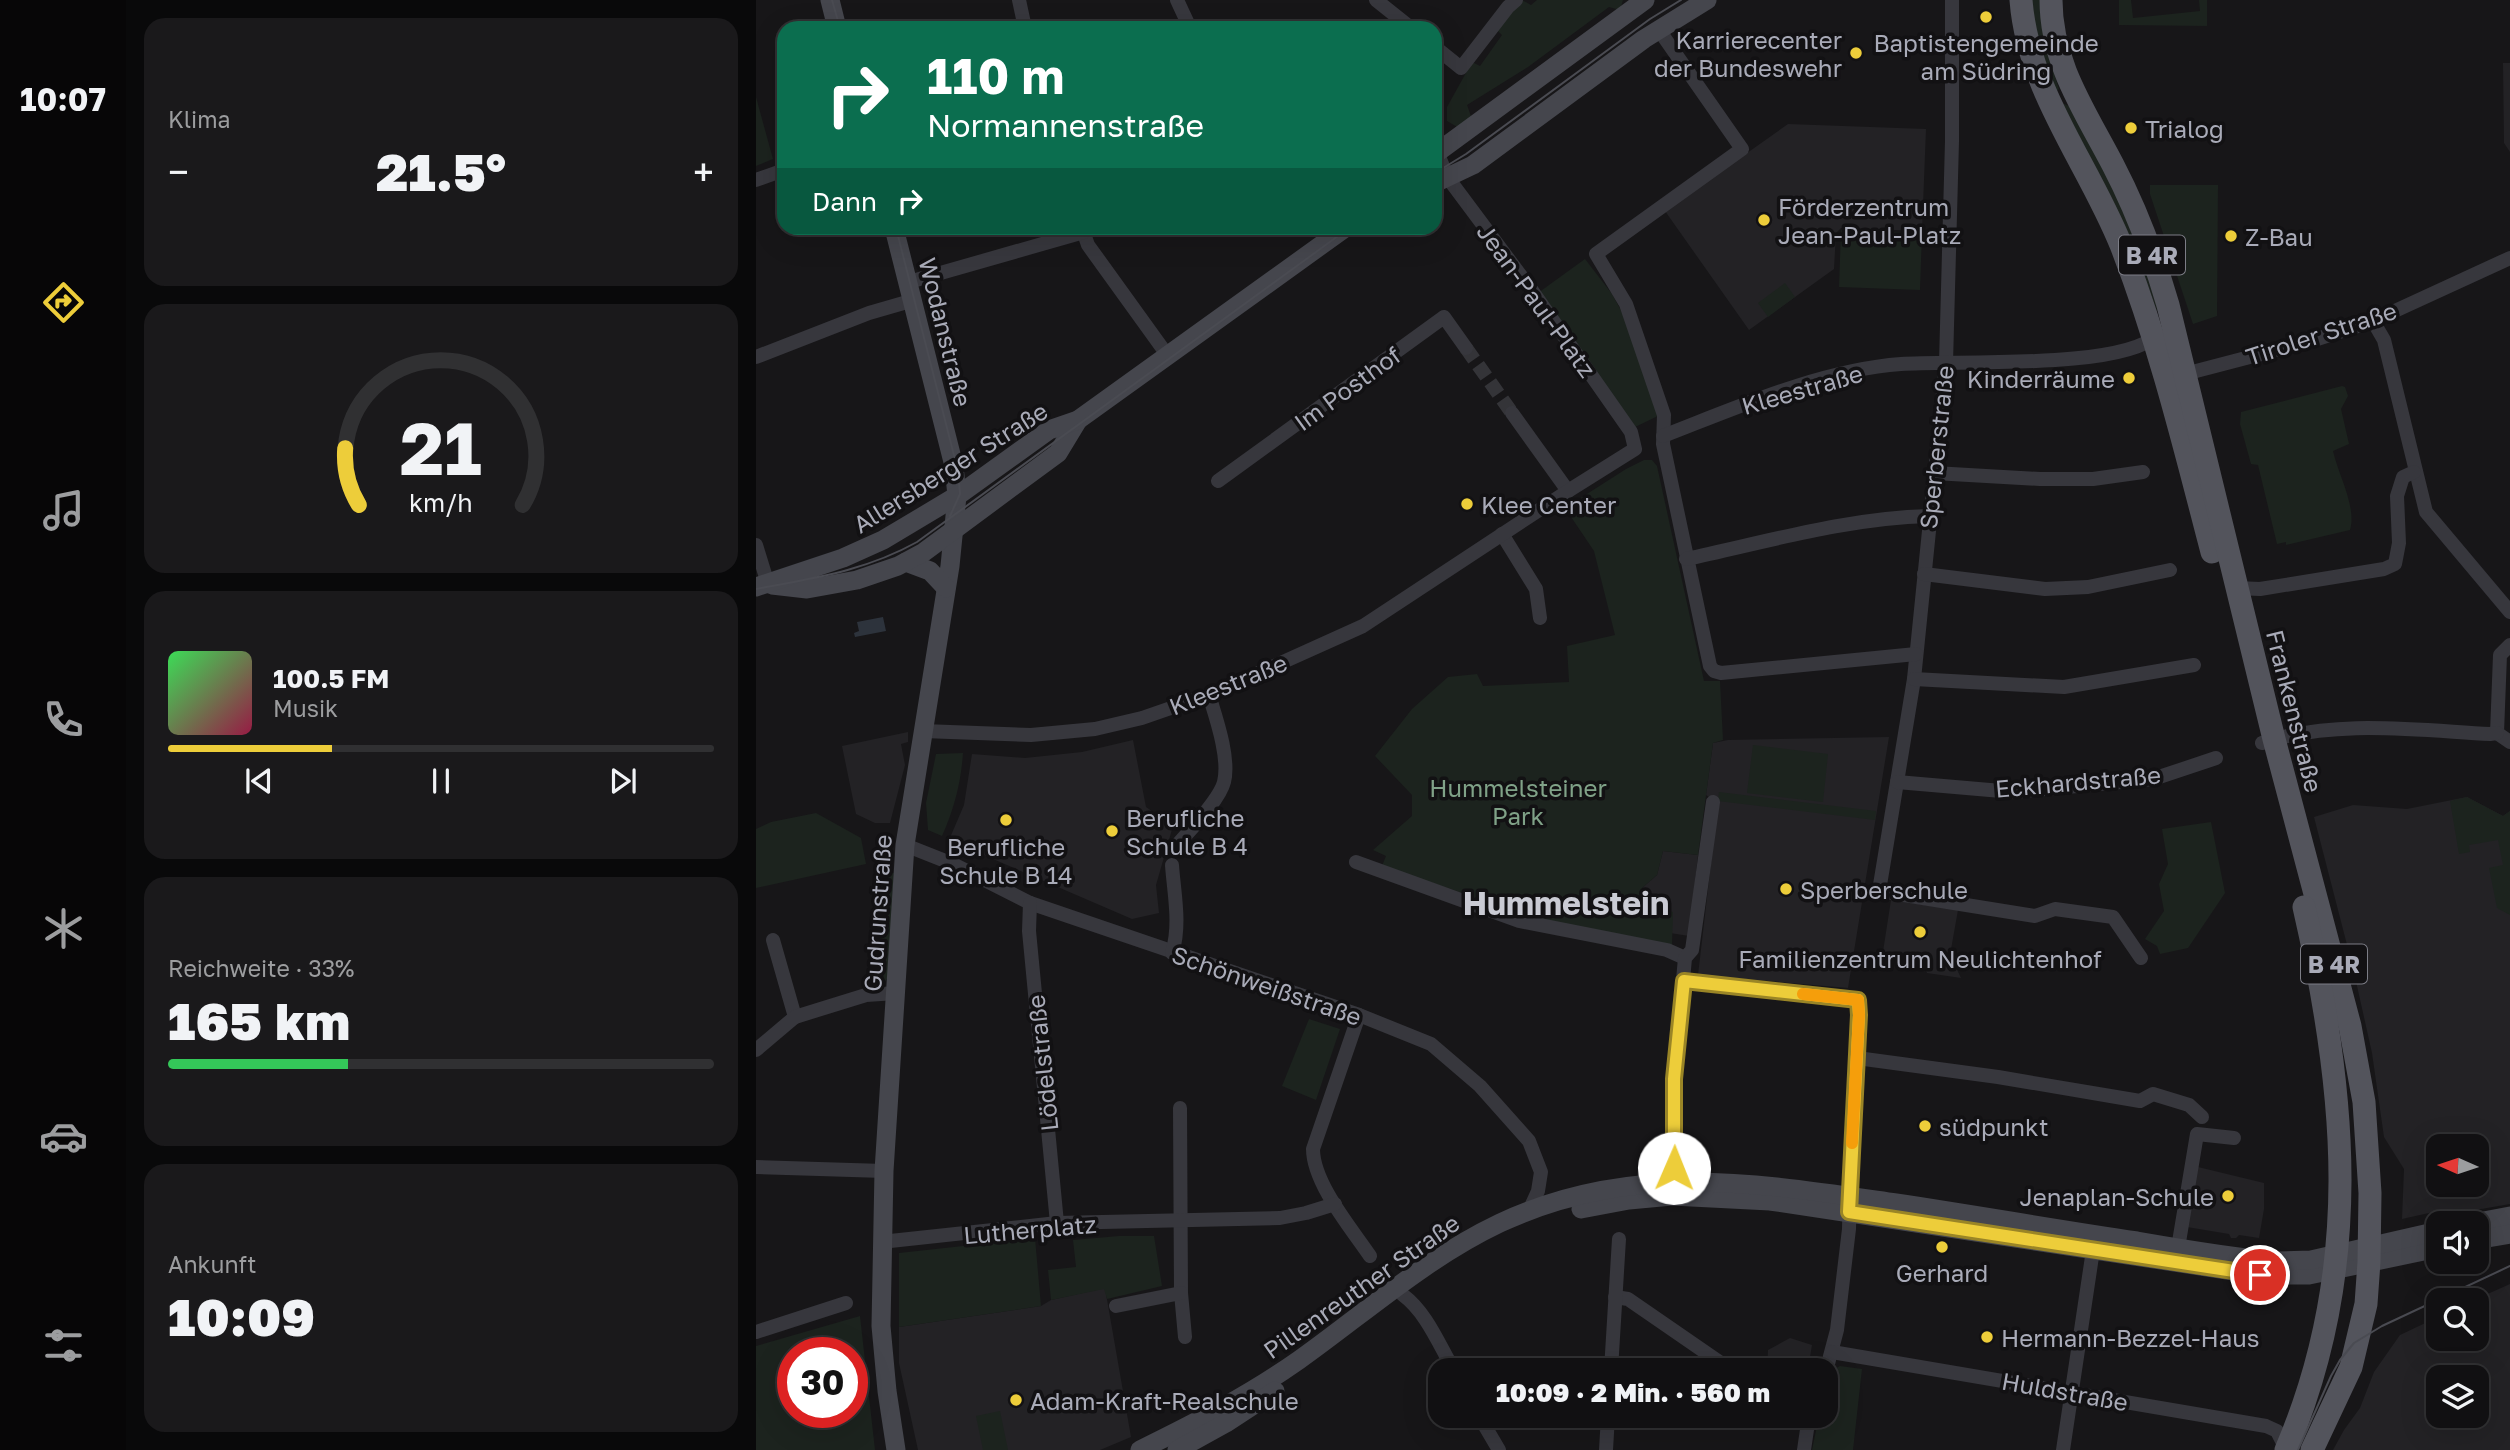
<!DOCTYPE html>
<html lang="de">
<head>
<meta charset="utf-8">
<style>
  :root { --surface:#111012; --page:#1a191b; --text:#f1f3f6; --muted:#9c9d9f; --line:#303032; --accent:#edcd3a }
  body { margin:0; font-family:"Golos Text",sans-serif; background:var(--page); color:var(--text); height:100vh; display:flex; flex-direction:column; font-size:26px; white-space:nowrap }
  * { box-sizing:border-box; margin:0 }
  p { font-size:23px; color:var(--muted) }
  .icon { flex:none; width:38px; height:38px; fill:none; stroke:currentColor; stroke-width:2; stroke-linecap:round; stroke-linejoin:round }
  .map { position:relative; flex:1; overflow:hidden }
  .panel { display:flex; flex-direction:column; gap:18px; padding:18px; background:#09090a; width:630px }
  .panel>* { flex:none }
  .guide { position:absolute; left:21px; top:21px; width:665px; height:214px; border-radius:21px; box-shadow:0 7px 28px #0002,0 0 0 2px var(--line); background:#0b6e4f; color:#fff; overflow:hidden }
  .needle { width:46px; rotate:273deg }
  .controls { position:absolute; left:1670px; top:1134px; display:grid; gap:14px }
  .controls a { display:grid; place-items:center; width:63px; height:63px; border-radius:14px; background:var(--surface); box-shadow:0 7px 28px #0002,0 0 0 2px var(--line); font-size:35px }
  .speed { position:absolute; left:21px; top:1337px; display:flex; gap:14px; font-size:35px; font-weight:700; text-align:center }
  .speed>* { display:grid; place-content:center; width:91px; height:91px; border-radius:50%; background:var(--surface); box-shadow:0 7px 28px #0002,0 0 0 2px var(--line); line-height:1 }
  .speed .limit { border:10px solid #d22; background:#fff; color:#111 }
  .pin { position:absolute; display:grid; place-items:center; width:60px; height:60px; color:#fff; margin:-30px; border:4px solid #fff; border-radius:50%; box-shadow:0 2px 7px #0007 }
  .me { position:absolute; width:77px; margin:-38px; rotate:1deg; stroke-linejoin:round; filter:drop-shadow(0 0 5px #0008) }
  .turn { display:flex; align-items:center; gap:24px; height:147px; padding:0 35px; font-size:32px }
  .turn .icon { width:91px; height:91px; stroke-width:2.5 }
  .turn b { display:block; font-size:49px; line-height:60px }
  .then { display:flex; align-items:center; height:66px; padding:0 35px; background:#0003; gap:14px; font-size:26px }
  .big { font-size:52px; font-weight:800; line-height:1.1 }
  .panel .card { flex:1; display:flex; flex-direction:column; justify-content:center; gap:10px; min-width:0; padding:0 24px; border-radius:21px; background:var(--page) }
  .panel .dial { align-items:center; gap:0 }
  .dial svg { height:182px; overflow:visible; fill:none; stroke:var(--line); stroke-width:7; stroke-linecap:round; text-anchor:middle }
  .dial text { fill:var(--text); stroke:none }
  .song { display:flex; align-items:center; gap:21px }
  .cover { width:84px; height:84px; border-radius:10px; background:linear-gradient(135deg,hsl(130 70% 55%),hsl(340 70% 35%)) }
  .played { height:7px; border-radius:4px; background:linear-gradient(90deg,var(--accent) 30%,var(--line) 30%) }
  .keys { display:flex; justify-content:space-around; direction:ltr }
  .heat { display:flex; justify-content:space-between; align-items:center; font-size:38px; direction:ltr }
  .charge { height:10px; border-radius:5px; background:linear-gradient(90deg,#34c759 33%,var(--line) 0) }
  .trip { position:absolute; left:672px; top:1358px; width:410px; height:70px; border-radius:21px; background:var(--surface); box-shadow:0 7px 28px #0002,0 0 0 2px var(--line); font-weight:800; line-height:70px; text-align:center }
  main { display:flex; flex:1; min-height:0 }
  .tabs { display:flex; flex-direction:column; width:126px; justify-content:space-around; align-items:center; background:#070607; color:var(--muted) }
  .tabs .icon { width:49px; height:49px }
  .tabs .current { color:var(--accent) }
  .tabs b { font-size:32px; color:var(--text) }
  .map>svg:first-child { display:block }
  .built { fill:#232225; fill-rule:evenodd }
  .green { fill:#1c231e; fill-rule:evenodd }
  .water { fill:#2d333c }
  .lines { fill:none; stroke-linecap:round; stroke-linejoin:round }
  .street-tunnel { stroke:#343438; stroke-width:14; stroke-dasharray:14 7; stroke-linecap:butt }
  .street { stroke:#37373d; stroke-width:14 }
  .secondary { stroke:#45464d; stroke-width:19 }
  .primary { stroke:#53545c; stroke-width:23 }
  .tram { stroke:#4a4b52; stroke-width:2 }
  .route-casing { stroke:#9a8526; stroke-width:18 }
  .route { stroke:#edcd3a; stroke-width:12 }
  .slow { stroke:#f59e0b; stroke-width:12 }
  .poi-dot { fill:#edcd3a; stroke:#121113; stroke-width:2.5 }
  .labels { text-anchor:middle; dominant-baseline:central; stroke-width:7; stroke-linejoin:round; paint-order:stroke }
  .shield { fill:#121113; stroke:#7c7d86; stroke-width:2 }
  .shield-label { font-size:23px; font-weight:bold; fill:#a9abb8 }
  .poi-label { font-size:24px; fill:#a9abb8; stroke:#121113; text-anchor:start }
  .street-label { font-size:24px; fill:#a9abb8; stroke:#121113 }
  .park-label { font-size:24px; fill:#80a288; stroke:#121113 }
  .district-label { font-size:32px; font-weight:bold; fill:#cacbd4; stroke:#121113 }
</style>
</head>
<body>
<main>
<nav class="tabs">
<b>10:07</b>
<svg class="icon current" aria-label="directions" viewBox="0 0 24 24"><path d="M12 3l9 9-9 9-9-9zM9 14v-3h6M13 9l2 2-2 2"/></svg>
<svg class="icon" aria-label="music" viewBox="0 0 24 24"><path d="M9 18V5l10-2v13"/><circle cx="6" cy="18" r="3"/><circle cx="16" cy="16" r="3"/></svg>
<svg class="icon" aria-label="phone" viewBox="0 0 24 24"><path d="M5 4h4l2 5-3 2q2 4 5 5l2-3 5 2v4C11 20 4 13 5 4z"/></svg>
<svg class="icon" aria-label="climate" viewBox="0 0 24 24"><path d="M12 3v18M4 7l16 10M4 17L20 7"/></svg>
<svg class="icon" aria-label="car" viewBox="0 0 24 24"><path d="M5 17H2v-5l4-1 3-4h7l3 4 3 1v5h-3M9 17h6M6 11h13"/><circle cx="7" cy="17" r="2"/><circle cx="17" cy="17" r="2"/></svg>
<svg class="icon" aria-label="filters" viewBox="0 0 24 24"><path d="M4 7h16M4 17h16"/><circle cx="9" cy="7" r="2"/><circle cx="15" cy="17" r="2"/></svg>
</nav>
<section class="panel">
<div class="card"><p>Klima</p>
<div class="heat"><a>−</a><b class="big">21.5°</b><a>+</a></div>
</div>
<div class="card dial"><svg viewBox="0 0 100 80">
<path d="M14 69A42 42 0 1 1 86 69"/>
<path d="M14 69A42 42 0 0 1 8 44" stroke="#edcd3a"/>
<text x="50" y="56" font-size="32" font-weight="700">21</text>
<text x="50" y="72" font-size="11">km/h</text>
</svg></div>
<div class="card">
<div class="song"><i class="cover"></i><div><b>100.5 FM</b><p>Musik</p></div></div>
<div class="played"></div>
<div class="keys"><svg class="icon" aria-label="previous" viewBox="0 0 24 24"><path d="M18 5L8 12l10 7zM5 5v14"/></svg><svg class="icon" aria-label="pause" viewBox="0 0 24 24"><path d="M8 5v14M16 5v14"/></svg><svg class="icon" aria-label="next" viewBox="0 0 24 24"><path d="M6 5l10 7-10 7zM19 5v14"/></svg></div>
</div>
<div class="card"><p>Reichweite · 33%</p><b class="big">165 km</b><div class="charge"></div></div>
<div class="card"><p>Ankunft</p><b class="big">10:09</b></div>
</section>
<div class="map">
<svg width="1754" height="1450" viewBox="0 0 1754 1450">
  <rect width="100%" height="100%" fill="#171618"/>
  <g class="built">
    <polygon points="1747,63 1754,63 1754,152 1748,143"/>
    <polygon points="1032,124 1170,129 1166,231 1085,228 1080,233 1078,269 993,330 909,211"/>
    <polygon points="152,732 152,742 145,744 149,765 134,823 119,823 100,814 86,746"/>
    <polygon points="1133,737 1092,988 942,975 962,803 950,795 957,743 972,740"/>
    <polygon points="377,740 390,807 417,826 400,885 403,913 376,919 193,840 208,805 216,754 269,758 326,752"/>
    <path d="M1711,797l36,19 7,-5v393l-63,11 -9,-4 -36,8 2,-50 -20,-32 -12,-84 -19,-85 -39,-151 39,-12 54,4zM1682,1146h38v39h-38z"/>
    <polygon points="907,851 942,855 933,936 914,933 882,903 886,888 901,875"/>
    <polygon points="1135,900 1202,910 1194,955 1205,978 1171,973 1168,964 1126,958"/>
    <polygon points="1442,1167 1508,1183 1508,1209 1503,1238 1483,1235 1480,1238 1475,1238 1473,1234 1431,1227"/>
    <path d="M1754,1284v166h-177l11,-20 16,-22 14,-36 26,-37 38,-18v22h38v-39h-2zM1682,1377h38v39h-38z"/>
    <polygon points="349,1288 375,1437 344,1450 162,1450 143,1363 143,1327 285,1306 295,1300"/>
    <polygon points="1034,1338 1056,1345 1053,1363 1041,1370 1011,1370 1012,1350"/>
  </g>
  <g class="green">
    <polygon points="766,0 775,5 781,0 867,0 864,10 853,7 772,67 711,105 716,119 703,128 691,121 691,107 716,62 724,66 746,35 740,29"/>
    <polygon points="1272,0 1284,0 1288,41 1303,89 1298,93"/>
    <polygon points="1363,0 1375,0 1377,18 1444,11 1443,0 1451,0 1451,26 1363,25"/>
    <polygon points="0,97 17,159 0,166"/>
    <polygon points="1306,103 1313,106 1344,153 1406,310 1401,311 1374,238"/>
    <polygon points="1394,185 1462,185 1461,316 1437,324 1394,194"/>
    <polygon points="1085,230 1166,233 1164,290 1083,287"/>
    <polygon points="829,259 856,294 868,316 902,416 879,427 782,293"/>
    <polygon points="1029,283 1039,297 1012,317 1002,303"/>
    <path d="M1586,386l3,1 3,9 -7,13 8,35 -16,7c5,23 24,56 17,79l-64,15v-3l-9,2 -19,-79 -7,-1 -11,-40 1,-12z"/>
    <polygon points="888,460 896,460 901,466 948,681 964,681 967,740 957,743 942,855 907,851 901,875 886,888 882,902 917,912 916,946 792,922 626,866 630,856 617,850 656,816 656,795 619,756 656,709 692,677 721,674 727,686 813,682 811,646 859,635 838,551 809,508 870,469"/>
    <polygon points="997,745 1072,754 1067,802 991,793"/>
    <path d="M207,753c-2,30 -9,56 -21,83l-14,-6 -2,-27 10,-49z"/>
    <polygon points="963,792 1120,811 1119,820 962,801"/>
    <polygon points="1711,797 1747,816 1754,811 1754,915 1741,908 1733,868 1747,865 1742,840 1713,845 1714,852 1703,854 1694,801"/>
    <polygon points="60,813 105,838 110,864 0,888 0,829 15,822"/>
    <polygon points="1455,822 1469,893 1432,948 1404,954 1401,946 1389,939 1408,911 1403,884 1412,864 1406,829"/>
    <polygon points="120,872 138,873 132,977 128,983 118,876"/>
    <polygon points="553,1019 584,1029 560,1100 526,1086"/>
    <polygon points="363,1236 398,1236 406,1286 351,1299 348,1289 295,1300 292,1270 320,1267 317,1240"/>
    <polygon points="279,1238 285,1306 143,1327 143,1253"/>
    <path d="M104,1316l15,134h-119v-104zM37,1353h59v59h-59z"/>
    <polygon points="1084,1366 1106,1369 1097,1450 1056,1450 1063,1416 1069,1416 1069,1395 1077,1370"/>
    <polygon points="244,1411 252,1450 227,1450 220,1416"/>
  </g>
  <polygon class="water" points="127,617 130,631 99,637 98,633 103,631 101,622"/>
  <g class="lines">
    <polyline class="street-tunnel" points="710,348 756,413"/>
    <g class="street">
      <polyline points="263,0 269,28"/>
      <polyline points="421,0 434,28"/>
      <polyline points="620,0 655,28"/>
      <polyline points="1196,0 1196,141 1190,363 1158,679 1123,891 1279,916 1299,909 1357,917 1385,958"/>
      <polyline points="903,30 986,149 840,254 870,304 908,415 907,444 954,666 958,671 965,673 1160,654"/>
      <polyline points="679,47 705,68 752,7 760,0"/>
      <polyline points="0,180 28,170"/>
      <polyline points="326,228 332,245 412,356"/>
      <polyline points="153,282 328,232 334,228"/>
      <polyline points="1617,321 1628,340 1670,512 1754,612"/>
      <polyline points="0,357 113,313 158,300"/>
      <polyline points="1421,376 1555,341 1617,321 1754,258"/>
      <polyline points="756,413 812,491"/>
      <path d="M907,436c75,-29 158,-66 238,-72 53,-4 221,6 256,-29"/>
      <polyline points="1178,473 1284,479 1337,479 1387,472"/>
      <polyline points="462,481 688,317 710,348"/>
      <polyline points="746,534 780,589 784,618"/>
      <polyline points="0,545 12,584"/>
      <path d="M930,559c80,-17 161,-41 243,-43"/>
      <polyline points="1168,574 1289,589 1332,587 1414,570"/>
      <polyline points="1480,588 1504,589 1628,569 1639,564 1643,543 1641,496 1647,477 1658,472"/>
      <polyline points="1158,679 1308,687 1438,665"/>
      <polyline points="167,731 275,735 339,729 386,718 458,693 607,626 812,491 879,449 875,432 777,292 692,178 681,152"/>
      <polyline points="1741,733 1744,655 1754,645"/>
      <polyline points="1741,733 1754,742"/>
      <path d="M1506,743c73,-24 153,-13 228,-9l7,-1"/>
      <polyline points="1141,782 1257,792 1397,779 1460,758"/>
      <path d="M422,844c13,-15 42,-45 46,-62 6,-24 -8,-64 -15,-87"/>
      <polyline points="149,845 197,864 274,903 603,1015 675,1044 724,1086 773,1141 785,1172 782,1191 773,1211"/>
      <polyline points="600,862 763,921 911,950 929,958"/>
      <polyline points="274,903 273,931 301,1223"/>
      <polyline points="17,940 39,1017"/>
      <path d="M416,953c9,-28 2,-59 0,-88"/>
      <polyline points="928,981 1102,1000 1103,1015 1094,1179 1093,1229 1081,1330 1069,1375"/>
      <path d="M603,1015l-46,134c0,34 38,79 57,107"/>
      <polyline points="0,1050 39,1017 110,995 140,993"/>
      <polyline points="1101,1058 1242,1077 1384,1101 1397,1094 1433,1105 1446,1117"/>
      <polyline points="424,1108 425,1293 429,1337"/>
      <polyline points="0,1167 128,1171"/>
      <polyline points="917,1181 918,1079 929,958 936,950 957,802"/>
      <polyline points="125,1242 301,1223 524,1218 550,1213 579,1204"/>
      <polyline points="1422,1248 1441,1134 1478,1138"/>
      <path d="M647,1295c24,18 36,50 51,75"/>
      <polyline points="859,1297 872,1299 975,1370"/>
      <polyline points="360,1306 425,1293"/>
      <polyline points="0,1332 90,1303"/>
      <polyline points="1076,1352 1510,1426 1521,1431 1530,1449"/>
      <polyline points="855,1370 863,1239"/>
      <polyline points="723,1416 743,1450"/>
      <polyline points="850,1450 852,1416"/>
      <polyline points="1048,1450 1053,1416"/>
      <polyline points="1307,1450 1337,1250"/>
    </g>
    <g class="secondary">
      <polyline points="74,0 81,28"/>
      <polyline points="679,154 889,0"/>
      <polyline points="679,183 717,165 888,39 951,0"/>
      <polyline points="138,228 198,466 201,496 194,566 149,845 128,1171 125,1326 131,1391 140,1450"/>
      <polyline points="150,562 174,571 190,588"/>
      <polyline points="16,585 51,589 101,580 142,566 168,552 302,453 322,420"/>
      <polyline points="0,587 87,558 127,540 204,494 293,430 322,420 589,228"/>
      <polyline points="825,1209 873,1200 916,1196 1014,1201 1504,1275 1553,1275 1682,1248"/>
      <polyline points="1717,1223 1754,1216"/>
      <polyline points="1720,1240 1754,1234"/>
      <path d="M384,1450c55,-27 108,-54 159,-90 66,-47 127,-102 201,-137 133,-62 257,-40 396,-20 80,12 160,26 241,38 46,8 92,16 139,20l35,-1 127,-29"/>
      <polyline points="421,1450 470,1423 519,1391"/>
    </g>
    <g class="primary">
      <path d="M1265,0c7,91 67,163 100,245 39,100 64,204 91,307"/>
      <path d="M1295,0c0,63 34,111 62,165 23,44 41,92 55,140l106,434 76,287 14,76 6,91 -1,69 -3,42 -15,63 -39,83"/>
      <path d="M1530,1450c77,-180 61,-356 18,-543"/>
    </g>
    <g class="tram">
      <polyline points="76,0 84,28"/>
      <polyline points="679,173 710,154 894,19 925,0"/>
      <polyline points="140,228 202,471 204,494 194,516"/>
      <path d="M0,589c58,-11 109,-18 161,-47l432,-314"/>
      <polyline points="1542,1450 1575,1376 1584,1360 1598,1343 1626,1326 1754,1266"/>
    </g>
  </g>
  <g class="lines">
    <defs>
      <polyline id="route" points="918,1168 918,1079 928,981 1102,1000 1103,1015 1093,1212 1504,1275"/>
    </defs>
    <use href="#route" class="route-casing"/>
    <use href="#route" class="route"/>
    <polyline class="slow" points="1047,994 1102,1000 1103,1015 1096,1143"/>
  </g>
  <g class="poi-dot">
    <circle cx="1230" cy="17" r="7"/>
    <circle cx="1100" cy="53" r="7"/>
    <circle cx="1375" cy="128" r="7"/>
    <circle cx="1008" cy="220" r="7"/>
    <circle cx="1475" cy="236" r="7"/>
    <circle cx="1373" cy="378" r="7"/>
    <circle cx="711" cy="504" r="7"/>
    <circle cx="250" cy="820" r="7"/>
    <circle cx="356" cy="831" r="7"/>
    <circle cx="1030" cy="889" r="7"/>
    <circle cx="1164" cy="932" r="7"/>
    <circle cx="1169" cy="1126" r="7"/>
    <circle cx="1472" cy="1196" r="7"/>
    <circle cx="1186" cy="1247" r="7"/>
    <circle cx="1231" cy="1337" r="7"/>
    <circle cx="260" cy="1400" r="7"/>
  </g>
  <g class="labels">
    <g class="shield">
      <rect x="1363" y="235.5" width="66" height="39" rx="5"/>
      <rect x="1545" y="944.5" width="66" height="39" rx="5"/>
    </g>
    <g class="shield-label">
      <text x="1396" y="255">B 4R</text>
      <text x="1578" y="964">B 4R</text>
    </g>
    <g class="poi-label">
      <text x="1086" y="39" text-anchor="end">Karrierecenter<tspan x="1086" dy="28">der Bundeswehr</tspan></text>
      <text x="1230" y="42" text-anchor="middle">Baptistengemeinde<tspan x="1230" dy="28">am Südring</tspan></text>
      <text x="1389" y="128">Trialog</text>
      <text x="1022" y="206">Förderzentrum<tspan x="1022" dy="28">Jean-Paul-Platz</tspan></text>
      <text x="1489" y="236">Z-Bau</text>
      <text x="1359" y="378" text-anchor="end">Kinderräume</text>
      <text x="725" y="504">Klee Center</text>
      <text x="370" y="817">Berufliche<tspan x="370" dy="28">Schule B 4</tspan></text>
      <text x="250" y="846" text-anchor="middle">Berufliche<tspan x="250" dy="28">Schule B 14</tspan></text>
      <text x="1044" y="889">Sperberschule</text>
      <text x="1164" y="958" text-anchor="middle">Familienzentrum Neulichtenhof</text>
      <text x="1183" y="1126">südpunkt</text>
      <text x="1458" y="1196" text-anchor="end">Jenaplan-Schule</text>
      <text x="1186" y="1272" text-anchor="middle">Gerhard</text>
      <text x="1245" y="1337">Hermann-Bezzel-Haus</text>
      <text x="274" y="1400">Adam-Kraft-Realschule</text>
    </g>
    <g class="street-label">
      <text transform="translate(781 300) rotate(54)">Jean-Paul-Platz</text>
      <text transform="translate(190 332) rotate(76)">Wodanstraße</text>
      <text transform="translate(1565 333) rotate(-18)">Tiroler Straße</text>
      <text transform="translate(591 388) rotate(-36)">Im Posthof</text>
      <text transform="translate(1046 389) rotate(-16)">Kleestraße</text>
      <text transform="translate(1180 447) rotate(-84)">Sperberstraße</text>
      <text transform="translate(194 467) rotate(-32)">Allersberger Straße</text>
      <text transform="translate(472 684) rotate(-22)">Kleestraße</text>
      <text transform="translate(1539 711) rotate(76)">Frankenstraße</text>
      <text transform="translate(1322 781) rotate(-5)">Eckhardstraße</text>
      <text transform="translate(121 913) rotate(-86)">Gudrunstraße</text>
      <text transform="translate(511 985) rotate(19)">Schönweißstraße</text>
      <text transform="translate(286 1063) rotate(-96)">Lödelstraße</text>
      <text transform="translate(274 1229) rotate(-5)">Lutherplatz</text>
      <text transform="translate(605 1286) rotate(-35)">Pillenreuther Straße</text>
      <text transform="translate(1309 1391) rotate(10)">Huldstraße</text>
    </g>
    <g class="park-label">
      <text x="762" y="787">Hummelsteiner<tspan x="762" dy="28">Park</tspan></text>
    </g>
    <g class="district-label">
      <text x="810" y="903">Hummelstein</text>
    </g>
  </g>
</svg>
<div class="controls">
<a><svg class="needle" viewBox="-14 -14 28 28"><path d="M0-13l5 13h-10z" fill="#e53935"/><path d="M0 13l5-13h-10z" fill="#9c9d9f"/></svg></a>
<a><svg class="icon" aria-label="sound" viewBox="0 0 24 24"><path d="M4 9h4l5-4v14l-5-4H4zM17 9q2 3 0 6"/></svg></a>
<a><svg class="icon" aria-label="search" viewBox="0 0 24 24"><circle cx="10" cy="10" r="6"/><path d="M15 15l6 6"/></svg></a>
<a><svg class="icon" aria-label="layers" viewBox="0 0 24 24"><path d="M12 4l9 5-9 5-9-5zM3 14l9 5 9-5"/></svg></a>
</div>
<div class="speed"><div class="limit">30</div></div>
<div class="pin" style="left:1504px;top:1275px;background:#d93025"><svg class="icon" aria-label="arrive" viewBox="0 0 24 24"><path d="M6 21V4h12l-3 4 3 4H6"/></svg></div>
<svg class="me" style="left:918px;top:1168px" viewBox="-20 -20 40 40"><circle r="19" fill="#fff"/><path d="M0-13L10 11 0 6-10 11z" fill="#edcd3a"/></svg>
<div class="trip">10:09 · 2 Min. · 560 m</div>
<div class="guide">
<div class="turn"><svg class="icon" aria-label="right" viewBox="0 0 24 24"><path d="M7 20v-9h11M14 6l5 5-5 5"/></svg><div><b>110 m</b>Normannenstraße</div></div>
<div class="then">Dann<svg class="icon" aria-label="right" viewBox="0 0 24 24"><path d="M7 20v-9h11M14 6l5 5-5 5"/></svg></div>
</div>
</div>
</main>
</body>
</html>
